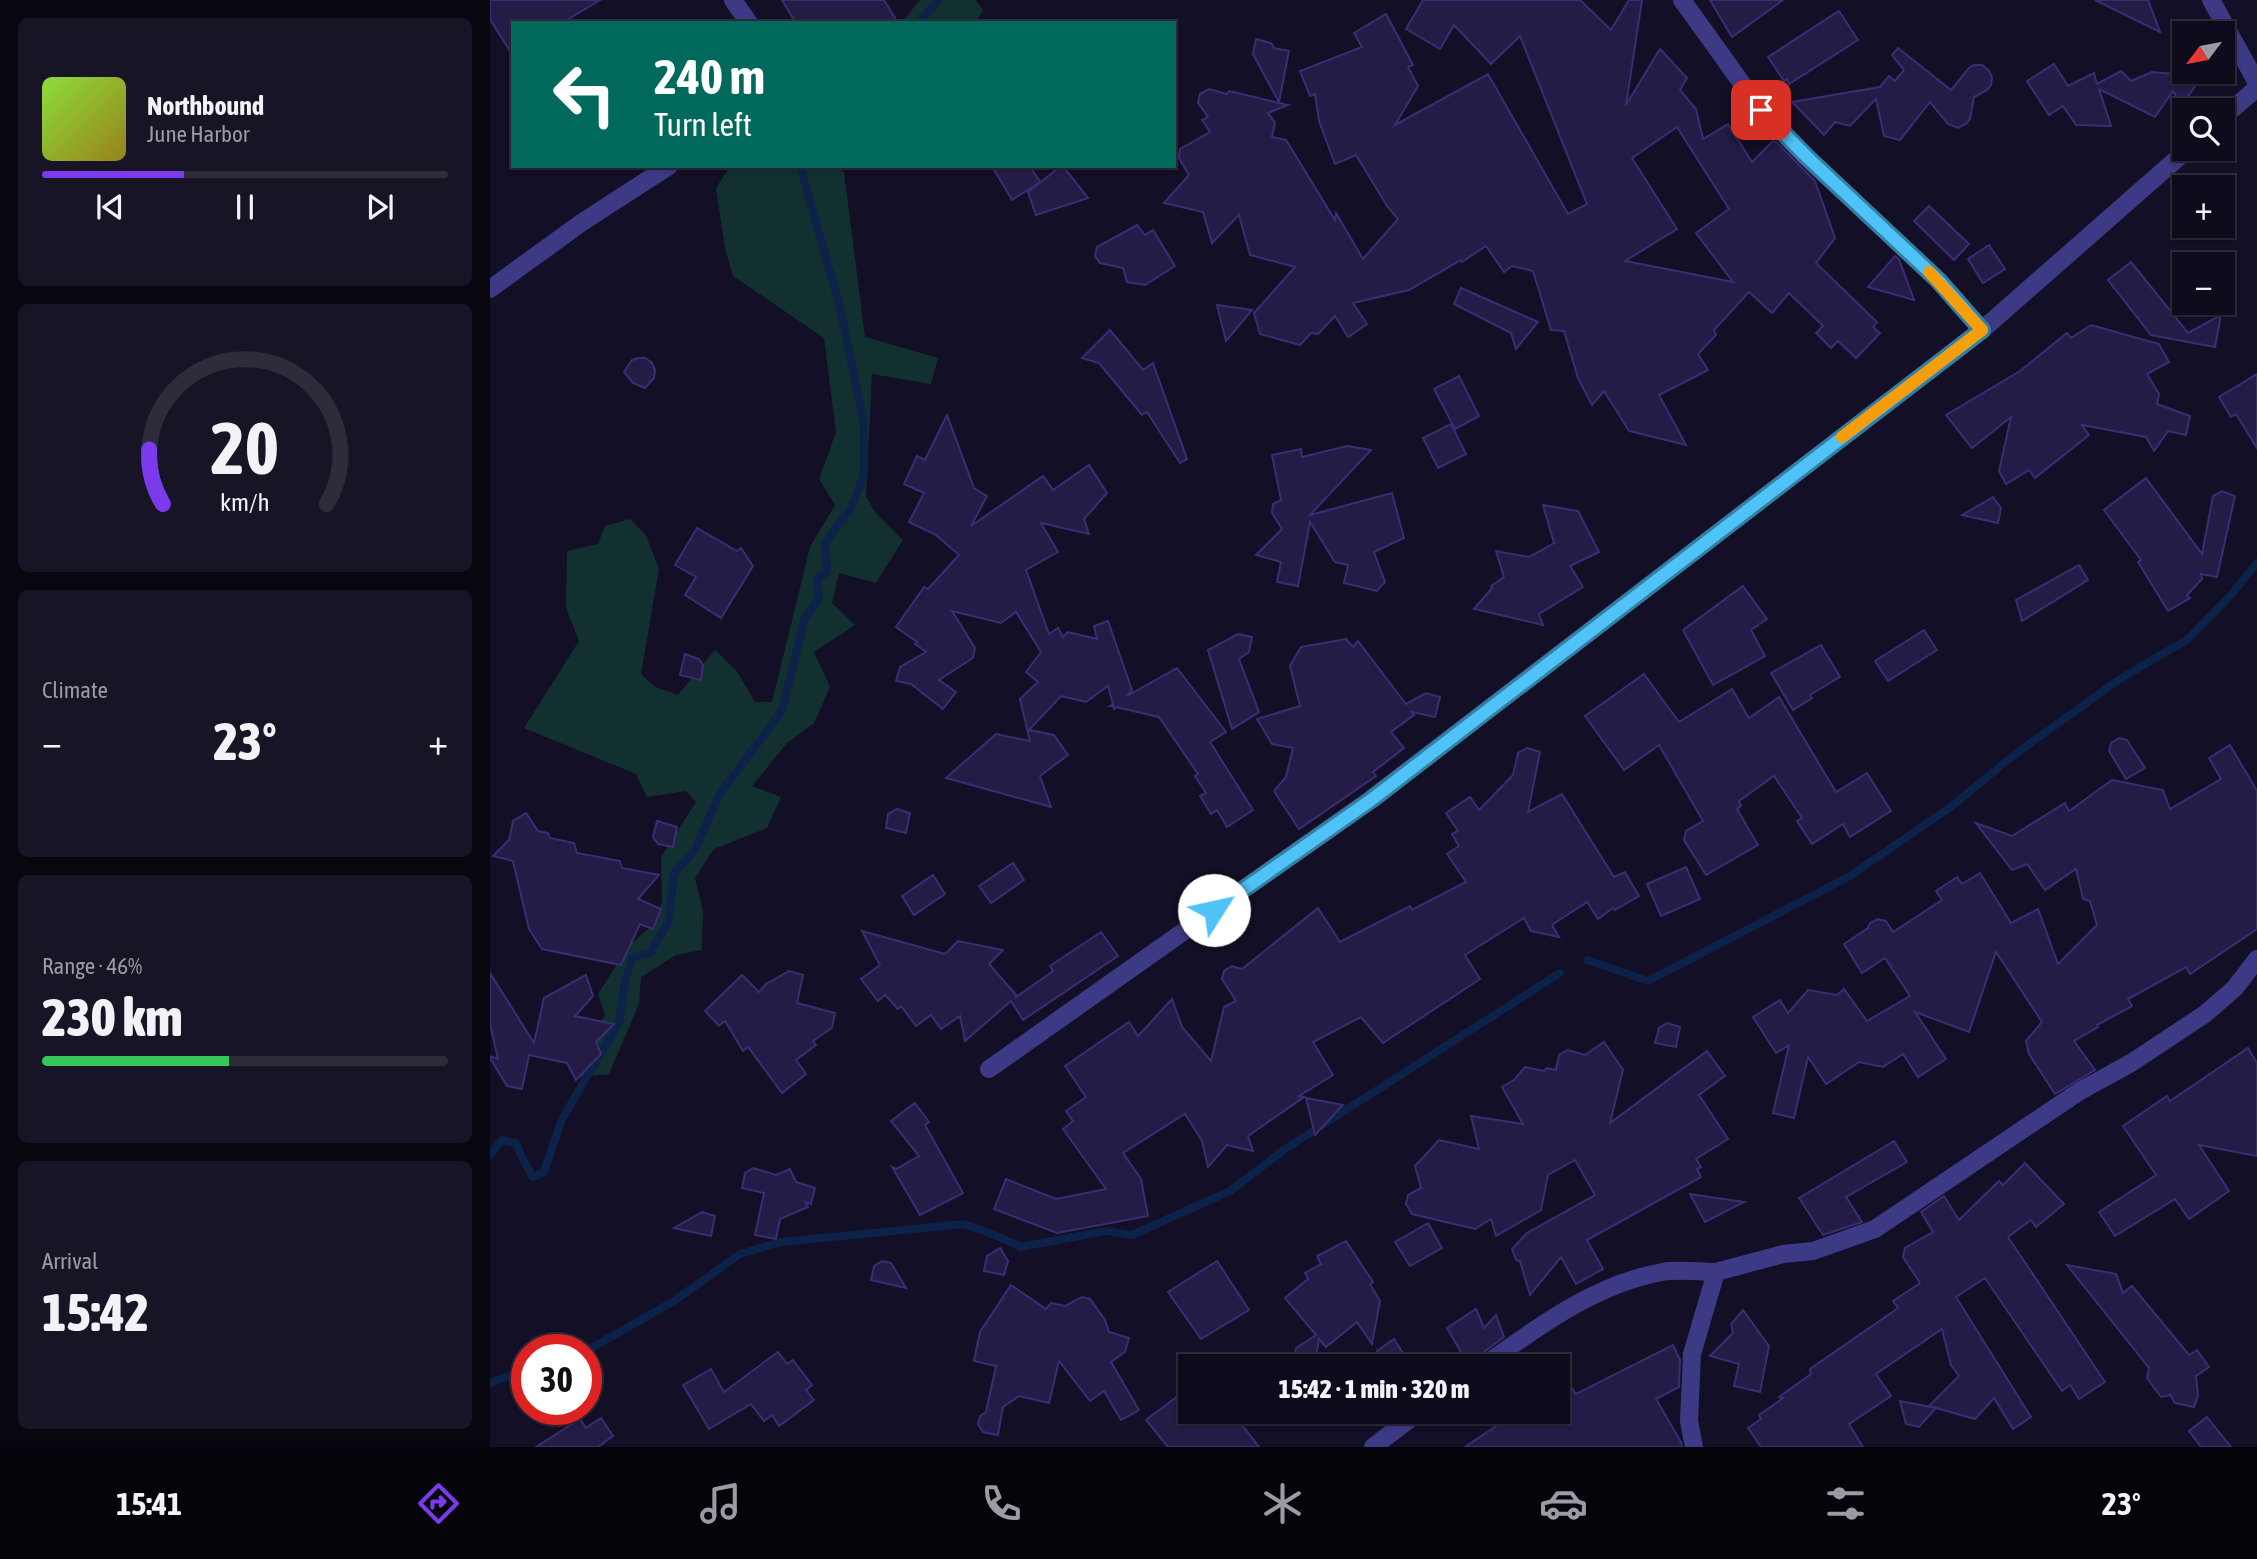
<!DOCTYPE html>
<html lang="en">
<head>
<meta charset="utf-8">
<style>
  :root { --surface:#0e0b1c; --page:#171425; --text:#f1f3f6; --muted:#9b9ba3; --line:#2e2b3b; --accent:#7c3aed }
  body { margin:0; font-family:"Asap Condensed",sans-serif; background:var(--page); color:var(--text); height:100vh; display:flex; flex-direction:column; font-size:26px; white-space:nowrap }
  * { box-sizing:border-box; margin:0 }
  p { font-size:23px; color:var(--muted) }
  .icon { flex:none; width:38px; height:38px; fill:none; stroke:currentColor; stroke-width:2; stroke-linecap:round; stroke-linejoin:round }
  .map { position:relative; flex:1; overflow:hidden }
  .panel { display:flex; flex-direction:column; gap:18px; padding:18px; background:#08060f; width:490px }
  .panel>* { flex:none }
  .guide { position:absolute; left:21px; top:21px; width:665px; height:147px; border-radius:0px; box-shadow:0 2px 5px #0004,0 0 0 2px var(--line); background:#00695c; color:#fff; overflow:hidden }
  .needle { width:46px; rotate:238deg }
  .tools { position:absolute; left:1682px; top:21px; display:grid; gap:14px }
  .tools a { display:grid; place-items:center; width:63px; height:63px; border-radius:0px; background:var(--surface); box-shadow:0 2px 5px #0004,0 0 0 2px var(--line); font-size:35px }
  .speed { position:absolute; left:21px; top:1334px; display:flex; gap:14px; font-size:35px; font-weight:700; text-align:center }
  .speed>* { display:grid; place-content:center; width:91px; height:91px; border-radius:50%; background:var(--surface); box-shadow:0 2px 5px #0004,0 0 0 2px var(--line); line-height:1 }
  .speed .limit { border:10px solid #d22; background:#fff; color:#111 }
  .pin { position:absolute; display:grid; place-items:center; width:60px; height:60px; color:#fff; margin:-30px; border-radius:14px; box-shadow:0 4px 10px #0006 }
  .me { position:absolute; width:77px; margin:-38px; rotate:55deg; stroke-linejoin:round; filter:drop-shadow(0 0 5px #0008) }
  .turn { display:flex; align-items:center; gap:24px; height:147px; padding:0 28px; font-size:32px }
  .turn .icon { width:91px; height:91px; stroke-width:2.5 }
  .turn b { display:block; font-size:49px; line-height:60px }
  .big { font-size:52px; font-weight:800; line-height:1.1 }
  .panel .widget { flex:1; display:flex; flex-direction:column; justify-content:center; gap:10px; min-width:0; padding:0 24px; border-radius:10px; background:var(--page) }
  .panel .dial { align-items:center; gap:0 }
  .dial svg { height:182px; overflow:visible; fill:none; stroke:var(--line); stroke-width:7; stroke-linecap:round; text-anchor:middle }
  .dial text { fill:var(--text); stroke:none }
  .song { display:flex; align-items:center; gap:21px }
  .cover { width:84px; height:84px; border-radius:10px; background:linear-gradient(135deg,hsl(90 70% 55%),hsl(50 70% 35%)) }
  .played { height:7px; border-radius:4px; background:linear-gradient(90deg,var(--accent) 35%,var(--line) 35%) }
  .keys { display:flex; justify-content:space-around; direction:ltr }
  .heat { display:flex; justify-content:space-between; align-items:center; font-size:38px; direction:ltr }
  .charge { height:10px; border-radius:5px; background:linear-gradient(90deg,#34c759 46%,var(--line) 0) }
  .trip { position:absolute; left:688px; top:1354px; width:392px; height:70px; border-radius:0px; background:var(--surface); box-shadow:0 2px 5px #0004,0 0 0 2px var(--line); font-weight:800; line-height:70px; text-align:center }
  .tabs { display:flex; height:112px; justify-content:space-around; align-items:center; background:#06040b; color:var(--muted) }
  .tabs .icon { width:49px; height:49px }
  .tabs .selected { color:var(--accent) }
  .tabs b { font-size:32px; color:var(--text) }
  main { display:flex; flex:1; min-height:0 }
  .map>svg:first-child { display:block }
  .green { fill:#12302f }
  .lines { fill:none; stroke-linecap:round; stroke-linejoin:round }
  .stream { stroke:#0c2248; stroke-width:8 }
  .building { fill:#241b47; stroke:#3b2d73; stroke-width:2; fill-rule:evenodd }
  .minor { stroke:#3d3a85; stroke-width:18 }
  .route-casing { stroke:#337fa1; stroke-width:18 }
  .route { stroke:#4fc3f7; stroke-width:12 }
  .slow { stroke:#f59e0b; stroke-width:12 }
</style>
</head>
<body>
<main>
<section class="panel">
<div class="widget">
<div class="song"><i class="cover"></i><div><b>Northbound</b><p>June Harbor</p></div></div>
<div class="played"></div>
<div class="keys"><svg class="icon" aria-label="previous" viewBox="0 0 24 24"><path d="M18 5L8 12l10 7zM5 5v14"/></svg><svg class="icon" aria-label="pause" viewBox="0 0 24 24"><path d="M8 5v14M16 5v14"/></svg><svg class="icon" aria-label="next" viewBox="0 0 24 24"><path d="M6 5l10 7-10 7zM19 5v14"/></svg></div>
</div>
<div class="widget dial"><svg viewBox="0 0 100 80">
<path d="M14 69A42 42 0 1 1 86 69"/>
<path d="M14 69A42 42 0 0 1 8 45" stroke="#7c3aed"/>
<text x="50" y="56" font-size="32" font-weight="700">20</text>
<text x="50" y="72" font-size="11">km/h</text>
</svg></div>
<div class="widget"><p>Climate</p>
<div class="heat"><a>−</a><b class="big">23°</b><a>+</a></div>
</div>
<div class="widget"><p>Range · 46%</p><b class="big">230 km</b><div class="charge"></div></div>
<div class="widget"><p>Arrival</p><b class="big">15:42</b></div>
</section>
<div class="map">
<svg width="1767" height="1447" viewBox="0 0 1767 1447">
  <rect width="100%" height="100%" fill="#130f26"/>
  <g class="green">
    <polygon points="430,0 485,0 493,10 486,23 411,23"/>
    <polygon points="240,166 344,166 354,172 375,337 448,358 441,384 382,374 376,496 384,511 413,540 386,583 349,573 342,603 365,625 324,652 340,687 324,723 297,743 262,786 291,797 277,828 224,849 205,878 213,911 212,950 186,955 151,977 149,1004 119,1074 85,1078 115,1014 108,994 138,947 162,925 172,902 171,857 206,802 196,791 157,797 146,774 34,728 89,641 76,608 77,551 108,544 115,526 140,519 156,535 169,569 151,674 165,687 188,695 225,650 246,670 265,702 282,702 320,547 345,505 329,479 346,432 334,338 243,276 235,248 226,188"/>
  </g>
  <g class="lines">
    <g class="stream">
      <polyline points="429,23 448,0"/>
      <polyline points="1097,960 1158,981 1360,876 1462,806 1524,755 1630,679 1698,639 1740,596 1767,563"/>
      <polyline points="0,1155 12,1140 26,1143 32,1158 43,1177 54,1172 72,1119 129,1023 135,982 142,958 160,953 178,922 184,873 205,850 229,795 292,711 315,618 329,598 327,578 337,572 335,543 361,508 374,476 374,424 350,307 310,166"/>
      <polyline points="96,1351 184,1301 250,1254 291,1242 474,1224 507,1236 531,1247 616,1231 642,1235 740,1191 795,1149 1070,973"/>
      <polyline points="0,1383 27,1373 37,1359"/>
    </g>
  </g>
  <g class="building">
    <polygon points="0,0 110,0 72,23 23,23 23,56 0,19"/>
    <polygon points="292,0 394,0 408,23 306,23"/>
    <path d="M933,0h157l31,30 18,-30h13l-16,105 34,-56 27,29 -7,12 16,19 7,30 25,-15 24,38 21,-21 3,1 39,39 20,57 -19,25 61,59 -4,5 7,6 -24,25 -18,-17 -7,7 -15,-15 7,-7 -34,-33 -17,20 -23,-21 -35,38 2,5 -18,19 10,16 -49,25 27,50 -57,-14 -25,-40 -12,14 -14,-27 -14,-47 -13,-1 -18,-59 -21,-5 -8,6 -18,-26 -24,16 -1,-2 -52,30 -56,13 14,21 -19,13 -13,-21 -17,18 -7,-1 -11,12 -40,-11 -6,-21 41,-46 -45,-12 -11,-40 -27,28 -9,-31 -39,-9 25,-28 -10,-17 1,-9 30,-17 -8,-12 6,-3 -10,-14 2,-9 9,-5 18,5 2,-3 59,14 -20,8 7,10 -3,14 14,3 49,80 1,-7 27,46 35,-40 -11,-13 -31,-51 -21,9 -16,-43 -4,-27 -5,2 -10,-25 62,-24 -8,-14 32,-19 27,51 -5,2 10,19 -23,39 93,-51 80,140 19,-10 -67,-168 -29,28 -37,-39 -14,24 -34,-20zM1187,127l52,82 -33,24 37,49 -108,-21 52,-32 -45,-71z"/>
    <polygon points="1220,0 1293,0 1242,37"/>
    <polygon points="1605,0 1658,0 1670,32"/>
    <polygon points="1349,11 1368,40 1299,84 1297,79 1294,81 1278,57"/>
    <polygon points="766,39 781,43 784,48 799,51 789,102 763,54"/>
    <polygon points="1408,48 1461,90 1479,68 1484,65 1492,65 1499,71 1502,77 1501,85 1497,90 1484,97 1480,119 1476,124 1468,128 1458,124 1440,102 1410,140 1394,136 1386,99 1360,126 1345,122 1334,135 1302,102 1390,87 1399,76 1405,81 1414,70 1402,55"/>
    <polygon points="1564,64 1578,86 1604,73 1607,84 1631,71 1641,81 1662,72 1685,74 1685,72 1715,72 1687,112 1686,96 1683,91 1665,117 1609,89 1621,126 1586,125 1573,106 1559,115 1537,81"/>
    <polygon points="502,166 540,166 550,182 522,200"/>
    <polygon points="571,166 573,166 598,198 546,215 538,192"/>
    <polygon points="1439,206 1479,244 1464,260 1424,221"/>
    <polygon points="647,225 655,235 663,230 685,266 655,285 637,282 633,268 610,263 605,256 607,247"/>
    <polygon points="1499,245 1515,269 1493,283 1478,259"/>
    <polygon points="1405,256 1409,259 1424,300 1378,287"/>
    <polygon points="1641,262 1698,333 1731,315 1725,347 1661,335 1618,280"/>
    <polygon points="971,288 1048,322 1026,349 1021,333 964,304"/>
    <polygon points="727,305 762,310 736,341"/>
    <polygon points="1601,325 1669,344 1679,362 1657,374 1669,394 1667,404 1700,416 1696,435 1678,431 1664,451 1656,437 1592,425 1599,435 1545,478 1539,470 1516,484 1509,471 1521,417 1482,448 1456,415 1530,371 1577,333 1581,338"/>
    <polygon points="620,330 653,370 663,363 697,459 690,463 657,412 652,415 609,363 592,358"/>
    <polygon points="148,358 155,358 162,363 165,370 164,378 155,388 143,383 134,372 142,360"/>
    <polygon points="1767,374 1767,448 1746,414 1741,417 1729,397"/>
    <polygon points="969,376 989,416 965,429 944,389"/>
    <polygon points="457,415 484,488 497,496 481,526 553,476 563,490 599,465 617,493 594,519 599,534 551,523 568,552 536,570 559,634 568,628 573,637 578,632 607,639 604,626 618,621 642,690 637,696 687,668 736,732 720,742 763,810 737,827 727,810 721,814 710,796 716,793 705,776 708,774 669,717 626,707 624,709 623,706 620,706 623,704 618,686 596,702 571,696 539,730 564,735 578,755 550,776 561,807 456,778 506,734 540,741 530,699 548,682 536,672 551,652 526,612 511,623 462,611 485,648 483,658 449,680 466,692 453,709 421,684 406,681 410,667 436,652 425,644 427,642 406,627 434,587 438,589 469,555 446,535 419,522 434,493 414,484 427,456 435,460"/>
    <polygon points="961,424 976,454 948,468 933,438"/>
    <polygon points="857,446 881,450 820,515 902,493 914,538 884,552 895,582 887,591 854,583 858,565 845,562 820,522 808,586 787,582 791,562 766,555 792,529 782,513 783,504 791,500 782,455 811,449 812,457"/>
    <polygon points="1656,478 1712,554 1723,496 1732,491 1745,496 1727,577 1711,574 1712,579 1697,595 1700,598 1678,611 1648,562 1651,560 1614,510"/>
    <polygon points="1503,497 1511,508 1508,523 1472,515"/>
    <polygon points="1053,505 1088,511 1109,552 1080,566 1093,587 1049,614 1053,625 984,609 1002,588 1001,586 1014,577 1006,551 1039,557 1064,543"/>
    <polygon points="207,528 247,551 251,548 263,566 231,618 195,595 206,577 185,565"/>
    <polygon points="1589,565 1598,580 1532,621 1526,600"/>
    <polygon points="1253,586 1277,619 1261,630 1275,656 1223,685 1193,630"/>
    <polygon points="1434,630 1447,650 1398,681 1385,661"/>
    <polygon points="748,634 762,637 759,652 749,659 769,712 742,729 718,650"/>
    <polygon points="856,639 863,647 868,641 916,704 936,693 950,697 945,717 922,712 924,715 901,732 914,748 883,772 886,776 809,829 784,791 796,777 803,748 782,744 767,719 810,706 800,666 811,647"/>
    <polygon points="1331,645 1350,677 1320,695 1322,698 1303,710 1281,673"/>
    <polygon points="195,654 209,659 213,665 211,680 190,675"/>
    <polygon points="1154,674 1189,722 1242,689 1259,718 1289,697 1346,792 1377,773 1401,811 1360,837 1353,824 1322,844 1307,821 1312,818 1284,776 1249,801 1251,806 1247,809 1268,845 1216,875 1194,840 1196,831 1213,821 1169,745 1134,770 1095,716"/>
    <polygon points="1629,738 1637,740 1655,768 1636,779 1619,751 1621,743"/>
    <polygon points="1740,745 1767,791 1767,929 1700,974 1696,967 1638,999 1642,1006 1607,1025 1608,1027 1584,1041 1605,1070 1565,1094 1539,1054 1536,1041 1552,1022 1506,952 1479,1032 1425,1012 1456,1059 1428,1077 1413,1054 1393,1067 1369,1062 1336,1084 1318,1057 1304,1118 1283,1113 1299,1045 1286,1053 1263,1017 1290,1000 1298,1013 1318,990 1347,995 1354,989 1377,1021 1420,996 1395,958 1372,973 1354,944 1378,928 1380,923 1388,919 1396,921 1403,932 1452,900 1446,891 1467,877 1472,884 1490,873 1521,923 1548,909 1568,964 1607,925 1600,901 1593,899 1586,869 1555,890 1537,864 1522,870 1486,823 1522,836 1575,803 1579,811 1622,780 1673,790 1680,809 1731,779 1719,758"/>
    <polygon points="1037,748 1050,752 1038,812 1072,794 1124,877 1135,872 1149,896 1125,910 1123,908 1108,919 1097,902 1062,925 1069,937 1041,931 1034,918 975,955 990,979 893,1043 871,1017 823,1042 843,1075 809,1096 814,1097 758,1136 763,1151 737,1145 718,1167 712,1141 695,1114 633,1153 651,1179 658,1216 567,1233 504,1209 516,1179 566,1199 616,1189 573,1129 583,1121 576,1111 596,1097 575,1066 639,1022 648,1036 682,999 692,1027 721,1061 734,1007 746,1001 732,979 734,971 742,966 752,969 828,908 850,942 920,906 922,910 976,882 957,854 969,846 962,834 968,831 956,813 980,797 989,810 1023,775 1028,753"/>
    <polygon points="407,809 420,813 416,833 396,828 398,814"/>
    <polygon points="36,813 48,831 58,833 60,838 84,843 87,853 130,861 132,868 169,875 148,899 171,909 163,929 150,924 131,965 52,949 39,929 23,861 3,856 19,840 23,821"/>
    <polygon points="167,821 187,827 183,847 168,844 163,837"/>
    <polygon points="523,863 534,880 501,903 489,886"/>
    <polygon points="1196,867 1210,899 1171,916 1157,884"/>
    <polygon points="443,875 455,894 424,915 412,896"/>
    <polygon points="372,931 455,954 468,941 513,950 499,964 527,996 525,998 563,971 560,966 611,932 628,956 533,1020 521,1001 475,1041 470,1016 451,1029 441,1015 426,1026 411,1006 408,1009 395,995 388,1001 371,979 390,965"/>
    <polygon points="299,971 313,975 307,1003 345,1013 342,1028 323,1041 326,1045 306,1060 316,1074 292,1093 258,1047 253,1051 235,1021 229,1026 215,1011 252,975 269,992 276,984"/>
    <polygon points="0,973 44,1043 54,998 96,975 103,996 85,1016 124,1024 106,1042 111,1054 86,1080 77,1063 39,1055 32,1089 17,1086 0,1058 0,1056 8,1059 0,1024"/>
    <polygon points="1177,1023 1190,1027 1186,1047 1165,1043 1169,1028"/>
    <polygon points="1114,1042 1133,1070 1120,1123 1217,1051 1235,1076 1209,1095 1238,1139 1206,1159 1211,1167 1207,1169 1211,1177 1097,1240 1113,1269 1086,1284 1071,1257 1040,1295 1030,1261 1026,1260 1022,1249 1037,1233 1105,1195 1085,1160 1058,1175 1051,1210 1006,1236 1001,1219 985,1229 922,1214 916,1204 918,1195 931,1188 925,1166 949,1140 989,1149 981,1116 1033,1124 1012,1087 1024,1080 1035,1067 1054,1071 1057,1068 1066,1070 1069,1055 1078,1050 1095,1055"/>
    <polygon points="1758,1048 1767,1063 1767,1156 1709,1145 1739,1191 1699,1219 1685,1199 1625,1236 1609,1212 1666,1175 1633,1126 1677,1096 1680,1101"/>
    <polygon points="816,1098 853,1105 825,1135"/>
    <polygon points="425,1103 439,1122 435,1125 473,1193 430,1215 402,1167 406,1169 429,1156 401,1121"/>
    <polygon points="1404,1141 1417,1162 1356,1197 1372,1222 1333,1235 1309,1198"/>
    <polygon points="1535,1163 1574,1204 1546,1227 1541,1220 1518,1237 1615,1382 1589,1399 1580,1385 1572,1391 1495,1278 1466,1297 1541,1417 1523,1429 1504,1398 1485,1419 1439,1406 1469,1376 1461,1365 1452,1329 1386,1374 1401,1396 1359,1424 1373,1447 1271,1447 1258,1428 1271,1419 1269,1415 1293,1398 1289,1397 1321,1374 1320,1369 1408,1308 1403,1301 1430,1283 1413,1257 1415,1248 1443,1232 1431,1212 1454,1196 1469,1220 1509,1181 1513,1185"/>
    <polygon points="263,1168 286,1175 300,1169 306,1182 325,1188 321,1204 315,1202 318,1207 290,1219 286,1239 265,1235 274,1193 252,1188 255,1173"/>
    <polygon points="1200,1194 1254,1202 1215,1222"/>
    <polygon points="212,1212 225,1216 221,1236 184,1228"/>
    <polygon points="938,1223 952,1248 920,1266 905,1242"/>
    <polygon points="856,1241 883,1282 880,1284 890,1301 882,1344 867,1322 836,1347 829,1339 824,1367 803,1362 806,1348 826,1335 795,1298 818,1279 815,1273 831,1264 827,1256"/>
    <polygon points="510,1248 518,1261 514,1275 494,1271 497,1256"/>
    <polygon points="392,1261 401,1263 416,1288 381,1280 384,1266"/>
    <polygon points="727,1261 759,1310 711,1339 678,1292"/>
    <polygon points="1577,1265 1626,1274 1633,1293 1642,1286 1699,1355 1707,1350 1719,1367 1706,1376 1708,1396 1704,1407 1685,1403 1680,1395 1671,1397 1657,1378 1659,1368"/>
    <polygon points="521,1285 556,1309 561,1303 575,1306 592,1297 600,1299 615,1320 619,1332 639,1338 635,1352 621,1362 649,1410 631,1420 614,1391 600,1401 569,1361 559,1403 529,1396 513,1407 508,1435 493,1432 488,1424 490,1416 496,1412 506,1366 484,1361 490,1332"/>
    <polygon points="986,1309 994,1328 1006,1315 1014,1337 978,1364 957,1328"/>
    <polygon points="1253,1310 1279,1346 1270,1392 1244,1386 1249,1364 1220,1356 1243,1333 1241,1324"/>
    <polygon points="904,1339 916,1358 903,1367 897,1367 887,1351"/>
    <polygon points="1183,1345 1190,1360 1189,1387 1166,1399 1191,1442 1192,1447 975,1447 1027,1412 1068,1412 1068,1367 1086,1394"/>
    <polygon points="288,1352 297,1364 303,1360 322,1385 316,1390 324,1400 289,1426 282,1415 274,1421 261,1404 219,1429 193,1385 221,1369 234,1392"/>
    <polygon points="700,1387 700,1412 742,1412 769,1447 678,1447 656,1420"/>
    <polygon points="1410,1401 1446,1408 1429,1427 1416,1424"/>
    <polygon points="1717,1417 1741,1447 1711,1447 1699,1431"/>
    <polygon points="111,1418 123,1436 108,1447 46,1447 90,1419 96,1428"/>
  </g>
  <g class="lines">
    <g class="minor">
      <polyline points="243,0 259,23"/>
      <polyline points="1192,0 1271,110 1316,157 1448,280 1492,330"/>
      <polyline points="1721,0 1767,83"/>
      <polyline points="1732,118 1767,88"/>
      <polyline points="0,289 91,223 179,166"/>
      <polyline points="499,1069 881,799 1492,330 1698,149"/>
      <path d="M992,1367c54,-39 113,-83 180,-95 17,-3 37,0 54,0"/>
      <polyline points="883,1447 929,1412"/>
      <polyline points="1204,1447 1199,1421 1202,1354 1226,1272 1293,1254 1323,1251 1385,1229 1590,1091 1641,1063 1715,1014 1745,988 1767,959"/>
    </g>
  </g>
  <g class="lines">
    <defs>
      <polyline id="route" points="724,910 881,800 1492,330 1448,280 1317,157 1271,110"/>
    </defs>
    <use href="#route" class="route-casing"/>
    <use href="#route" class="route"/>
    <polyline class="slow" points="1352,437 1492,330 1439,272"/>
  </g>
</svg>
<div class="tools">
<a><svg class="needle" viewBox="-14 -14 28 28"><path d="M0-13l5 13h-10z" fill="#e53935"/><path d="M0 13l5-13h-10z" fill="#9b9ba3"/></svg></a>
<a><svg class="icon" aria-label="search" viewBox="0 0 24 24"><circle cx="10" cy="10" r="6"/><path d="M15 15l6 6"/></svg></a>
<a>+</a>
<a>−</a>
</div>
<div class="speed"><div class="limit">30</div></div>
<div class="pin" style="left:1271px;top:110px;background:#d93025"><svg class="icon" aria-label="arrive" viewBox="0 0 24 24"><path d="M6 21V4h12l-3 4 3 4H6"/></svg></div>
<svg class="me" style="left:724px;top:910px" viewBox="-20 -20 40 40"><circle r="19" fill="#fff"/><path d="M0-13L10 11 0 6-10 11z" fill="#4fc3f7"/></svg>
<div class="trip">15:42 · 1 min · 320 m</div>
<div class="guide">
<div class="turn"><svg class="icon" aria-label="left" viewBox="0 0 24 24"><path d="M17 20v-9H6M10 6l-5 5 5 5"/></svg><div><b>240 m</b>Turn left</div></div>
</div>
</div>
</main>
<nav class="tabs">
<b>15:41</b>
<svg class="icon selected" aria-label="directions" viewBox="0 0 24 24"><path d="M12 3l9 9-9 9-9-9zM9 14v-3h6M13 9l2 2-2 2"/></svg>
<svg class="icon" aria-label="music" viewBox="0 0 24 24"><path d="M9 18V5l10-2v13"/><circle cx="6" cy="18" r="3"/><circle cx="16" cy="16" r="3"/></svg>
<svg class="icon" aria-label="phone" viewBox="0 0 24 24"><path d="M5 4h4l2 5-3 2q2 4 5 5l2-3 5 2v4C11 20 4 13 5 4z"/></svg>
<svg class="icon" aria-label="climate" viewBox="0 0 24 24"><path d="M12 3v18M4 7l16 10M4 17L20 7"/></svg>
<svg class="icon" aria-label="car" viewBox="0 0 24 24"><path d="M5 17H2v-5l4-1 3-4h7l3 4 3 1v5h-3M9 17h6M6 11h13"/><circle cx="7" cy="17" r="2"/><circle cx="17" cy="17" r="2"/></svg>
<svg class="icon" aria-label="filters" viewBox="0 0 24 24"><path d="M4 7h16M4 17h16"/><circle cx="9" cy="7" r="2"/><circle cx="15" cy="17" r="2"/></svg>
<b>23°</b>
</nav>
</body>
</html>
